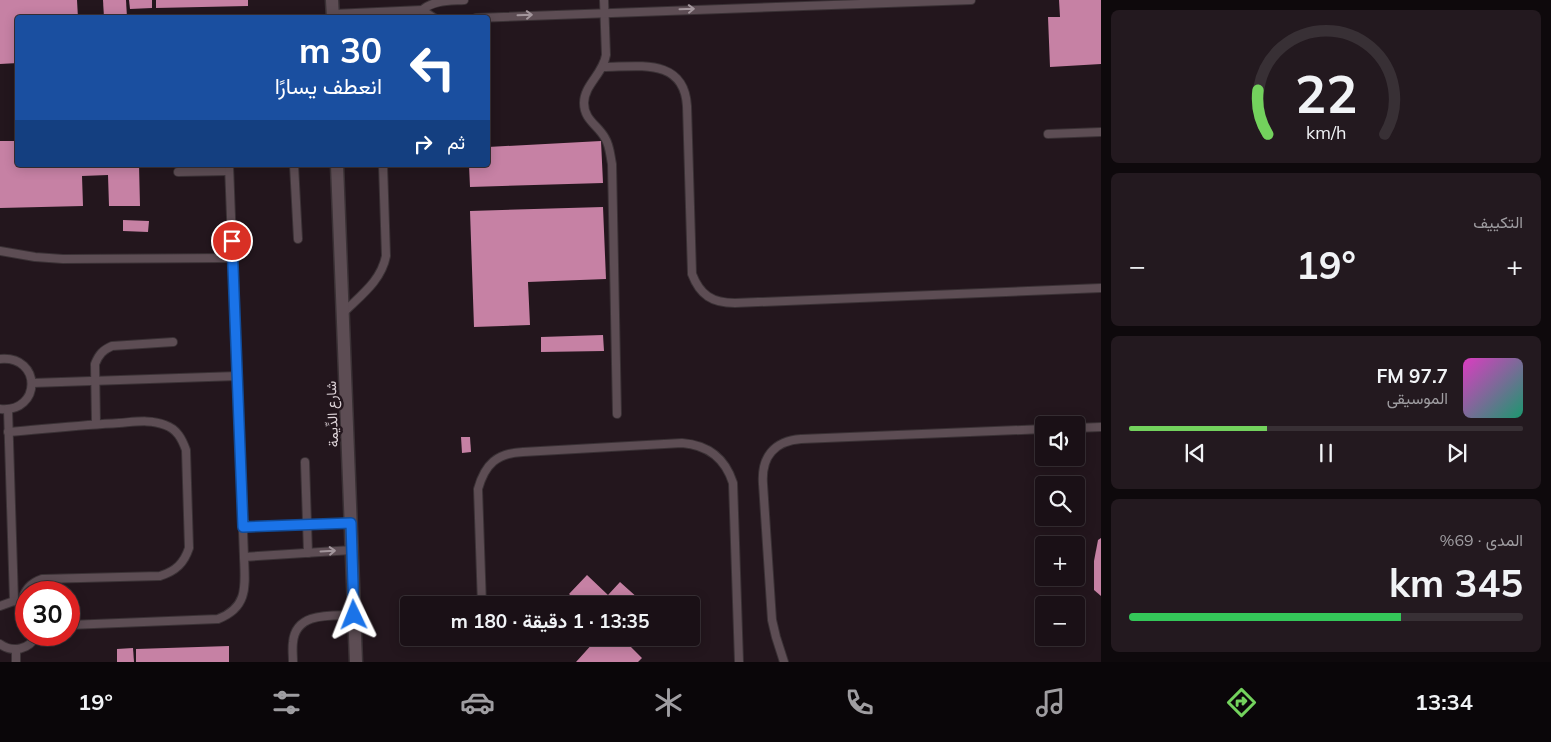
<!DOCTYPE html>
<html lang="ar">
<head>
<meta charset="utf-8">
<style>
  :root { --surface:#1a1016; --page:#23191f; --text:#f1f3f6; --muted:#9f9da1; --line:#383035; --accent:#73d25d }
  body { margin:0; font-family:Mulish,Vazirmatn,sans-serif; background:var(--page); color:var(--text); direction:rtl; height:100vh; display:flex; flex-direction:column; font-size:19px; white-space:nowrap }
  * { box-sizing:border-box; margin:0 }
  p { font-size:16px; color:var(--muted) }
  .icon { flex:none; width:28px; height:28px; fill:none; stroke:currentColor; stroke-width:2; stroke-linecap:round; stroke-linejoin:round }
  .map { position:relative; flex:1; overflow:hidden; direction:ltr }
  .panel { display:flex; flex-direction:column; gap:10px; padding:10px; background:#0e090c; width:450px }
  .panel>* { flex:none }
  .banner { position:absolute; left:15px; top:15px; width:475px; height:152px; border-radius:5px; box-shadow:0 2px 12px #0003,0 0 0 1px var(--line); direction:rtl; background:#1a4fa0; color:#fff; overflow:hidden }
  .tools { position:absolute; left:1035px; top:416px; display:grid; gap:10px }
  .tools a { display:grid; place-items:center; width:50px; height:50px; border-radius:5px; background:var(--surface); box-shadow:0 2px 12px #0003,0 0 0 1px var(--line); font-size:25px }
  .speed { position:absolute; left:15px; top:581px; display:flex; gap:10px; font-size:25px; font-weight:700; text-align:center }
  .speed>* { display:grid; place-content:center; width:65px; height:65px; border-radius:50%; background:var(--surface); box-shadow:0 2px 12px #0003,0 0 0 1px var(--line); line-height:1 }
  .speed .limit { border:8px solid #d22; background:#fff; color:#111 }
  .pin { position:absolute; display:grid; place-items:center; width:42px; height:42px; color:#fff; margin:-21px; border:2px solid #fff; border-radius:50%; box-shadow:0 1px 5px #0007 }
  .me { position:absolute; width:55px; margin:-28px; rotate:358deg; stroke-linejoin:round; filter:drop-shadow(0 0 4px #0008) }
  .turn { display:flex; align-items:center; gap:18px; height:105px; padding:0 25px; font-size:22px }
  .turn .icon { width:65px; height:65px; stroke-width:2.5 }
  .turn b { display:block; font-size:35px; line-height:42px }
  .then { display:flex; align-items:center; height:48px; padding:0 25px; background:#0003; gap:10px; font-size:19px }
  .big { font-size:38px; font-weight:700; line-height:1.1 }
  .panel .widget { flex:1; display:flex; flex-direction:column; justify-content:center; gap:8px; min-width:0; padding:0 18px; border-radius:8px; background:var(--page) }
  .panel .dial { align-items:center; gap:0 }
  .dial svg { height:130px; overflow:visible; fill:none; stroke:var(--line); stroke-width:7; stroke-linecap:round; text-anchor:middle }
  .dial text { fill:var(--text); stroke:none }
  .song { display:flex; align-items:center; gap:15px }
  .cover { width:60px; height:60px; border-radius:8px; background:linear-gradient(135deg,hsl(310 70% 55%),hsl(160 70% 35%)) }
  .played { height:5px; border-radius:2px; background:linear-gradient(90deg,var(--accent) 35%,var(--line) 35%) }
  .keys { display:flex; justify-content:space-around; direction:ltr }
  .heat { display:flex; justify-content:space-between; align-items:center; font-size:28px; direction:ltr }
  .charge { height:8px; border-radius:4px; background:linear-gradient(90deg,#34c759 69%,var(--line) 0) }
  .trip { position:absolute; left:400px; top:596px; width:300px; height:50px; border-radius:5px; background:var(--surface); box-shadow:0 2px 12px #0003,0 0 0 1px var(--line); font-weight:700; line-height:50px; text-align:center; direction:rtl }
  .dock { display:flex; height:80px; justify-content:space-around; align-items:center; background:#0a0609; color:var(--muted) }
  .dock .icon { width:35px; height:35px }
  .dock .active { color:var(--accent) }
  .dock b { font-size:22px; color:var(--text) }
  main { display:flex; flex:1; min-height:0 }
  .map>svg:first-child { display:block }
  .building { fill:#c681a4 }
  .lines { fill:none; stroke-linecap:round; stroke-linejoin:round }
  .service-casing { stroke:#3a3135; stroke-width:10 }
  .minor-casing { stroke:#3a3135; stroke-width:15 }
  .service { stroke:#5d4d54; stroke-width:8 }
  .minor { stroke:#5d4d54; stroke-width:12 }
  .oneway { stroke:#a3969c }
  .route-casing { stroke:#114b97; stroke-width:12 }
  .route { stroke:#1a73e8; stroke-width:9 }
  .labels { text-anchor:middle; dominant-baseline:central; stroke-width:5; stroke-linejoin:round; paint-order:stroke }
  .street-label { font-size:14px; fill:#dcd2d7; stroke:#23161d }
</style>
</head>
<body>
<main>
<section class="panel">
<div class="widget dial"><svg viewBox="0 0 100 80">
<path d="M14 69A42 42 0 1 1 86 69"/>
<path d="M14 69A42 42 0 0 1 8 42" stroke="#73d25d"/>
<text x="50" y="56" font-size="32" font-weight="700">22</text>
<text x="50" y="72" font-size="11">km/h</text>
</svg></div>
<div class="widget"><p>التكييف</p>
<div class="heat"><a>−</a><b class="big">19°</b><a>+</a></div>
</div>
<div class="widget">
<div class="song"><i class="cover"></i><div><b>97.7 FM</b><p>الموسيقى</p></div></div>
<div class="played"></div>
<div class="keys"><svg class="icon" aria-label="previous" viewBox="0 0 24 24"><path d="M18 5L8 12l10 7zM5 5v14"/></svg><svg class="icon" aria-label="pause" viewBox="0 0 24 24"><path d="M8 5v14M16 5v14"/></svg><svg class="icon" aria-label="next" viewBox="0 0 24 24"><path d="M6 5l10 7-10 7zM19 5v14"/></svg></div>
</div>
<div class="widget"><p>المدى · 69%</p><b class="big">345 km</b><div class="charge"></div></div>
</section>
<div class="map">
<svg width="1101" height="662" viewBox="0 0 1101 662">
  <rect width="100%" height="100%" fill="#23161d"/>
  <g class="building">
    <polygon points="0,0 77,0 78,18 18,18 18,63 0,64"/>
    <polygon points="103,0 126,0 127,18 104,18"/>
    <polygon points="129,0 152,0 152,8 130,9"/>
    <polygon points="156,0 248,0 248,6 156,8"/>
    <polygon points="1059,0 1101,0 1101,64 1050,67 1048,17 1060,17"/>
    <polygon points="0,141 18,141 18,165 81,165 81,166 139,165 140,206 109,206 108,175 82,176 83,206 0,208"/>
    <polygon points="601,141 603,183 470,187 469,165 488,165 488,147"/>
    <polygon points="603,207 606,279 528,282 530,325 474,327 470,211"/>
    <polygon points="123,220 149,221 148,232 123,231"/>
    <polygon points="603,335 604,351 541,352 541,337"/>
    <polygon points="461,437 470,437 471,452 462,453"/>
    <polygon points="1101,538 1101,596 1094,590 1094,561 1098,540"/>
    <polygon points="587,575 608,595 620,582 639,599 634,605 581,605 569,594"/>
    <polygon points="590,638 635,638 629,645 642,658 638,662 576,662 594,642"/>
    <polygon points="229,646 229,662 136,662 136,649"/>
    <polygon points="133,648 134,662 117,662 117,649"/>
  </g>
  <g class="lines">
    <defs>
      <g id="service">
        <path d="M604,0l2,55c-3,19 -22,30 -22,48 0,17 14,22 21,35 5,8 5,17 7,26l5,250"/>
        <polyline points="333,14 422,10"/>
        <path d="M434,18l-12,-8c12,-10 27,-9 42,-10"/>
        <polyline points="476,18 971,0"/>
        <path d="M603,67c35,0 81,-10 84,39l5,168c8,21 20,29 43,29l366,-15"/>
        <polyline points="1048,134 1101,132"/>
        <polyline points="294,165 298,239"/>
        <polyline points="178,172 229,171"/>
        <polyline points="0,251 35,257 63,259 233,258"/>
        <path d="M343,313c18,-18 38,-32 43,-57l-3,-91"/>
        <path d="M0,359c42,-4 42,54 0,50"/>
        <polyline points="32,383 238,376"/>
        <polyline points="8,410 14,601"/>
        <path d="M96,424l-1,-60c4,-10 8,-14 17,-18l61,-4"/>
        <polyline points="1076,428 1101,427"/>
        <path d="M8,432c37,-3 74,-7 111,-9 15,-1 32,-4 46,2 12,4 17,14 21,25l3,98c-5,15 -13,23 -29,28l-118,3c-12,4 -18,11 -20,23"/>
        <polyline points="305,462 308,553"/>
        <polyline points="243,527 351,523"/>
        <polyline points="244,557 352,550"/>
        <path d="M482,605l-4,-116c7,-25 19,-36 45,-37l159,-9c26,2 43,15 51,40l6,179"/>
        <polyline points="0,606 14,601 26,605"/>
        <path d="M69,625l149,-6c31,-12 27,-34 26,-62l-15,-392"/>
        <path d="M0,644c13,9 29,6 37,-9"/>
        <polyline points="16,662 16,650"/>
        <path d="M293,662c0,-6 -1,-13 0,-20 3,-31 39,-26 61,-27"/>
        <path d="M784,662l-8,-25 -4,-17 -9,-136c-2,-27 11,-43 38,-45l243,-10"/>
      </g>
      <g id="minor">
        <polyline points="332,0 333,18"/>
        <polyline points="337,165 356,662"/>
      </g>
    </defs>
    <use href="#service" class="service-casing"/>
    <use href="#minor" class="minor-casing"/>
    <use href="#service" class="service"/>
    <use href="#minor" class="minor"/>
  </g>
  <defs><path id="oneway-shaft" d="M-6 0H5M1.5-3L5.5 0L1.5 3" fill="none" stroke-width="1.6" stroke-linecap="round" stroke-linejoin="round" transform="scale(1.25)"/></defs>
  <g class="oneway">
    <use href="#oneway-shaft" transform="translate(687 9) rotate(-2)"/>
    <use href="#oneway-shaft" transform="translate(525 15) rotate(-2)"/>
    <use href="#oneway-shaft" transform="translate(328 551) rotate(-3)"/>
  </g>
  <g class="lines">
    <defs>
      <polyline id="route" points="232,241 243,527 351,523 354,615"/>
    </defs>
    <use href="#route" class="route-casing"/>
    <use href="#route" class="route"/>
  </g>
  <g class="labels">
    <g class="street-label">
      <text transform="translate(332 414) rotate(-92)">شارع الدِّيمة</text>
    </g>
  </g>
</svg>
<div class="tools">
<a><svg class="icon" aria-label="sound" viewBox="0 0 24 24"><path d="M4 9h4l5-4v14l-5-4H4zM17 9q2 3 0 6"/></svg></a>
<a><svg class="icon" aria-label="search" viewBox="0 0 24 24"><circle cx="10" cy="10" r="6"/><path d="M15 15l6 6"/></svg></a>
<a>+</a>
<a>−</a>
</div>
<div class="speed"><div class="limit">30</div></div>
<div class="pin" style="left:232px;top:241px;background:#d93025"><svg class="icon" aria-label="arrive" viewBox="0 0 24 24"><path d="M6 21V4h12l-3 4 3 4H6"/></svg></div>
<svg class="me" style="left:354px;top:615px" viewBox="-20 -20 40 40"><path d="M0-17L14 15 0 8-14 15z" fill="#1a73e8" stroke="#fff" stroke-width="4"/></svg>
<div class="trip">13:35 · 1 دقيقة · 180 m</div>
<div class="banner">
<div class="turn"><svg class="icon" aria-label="left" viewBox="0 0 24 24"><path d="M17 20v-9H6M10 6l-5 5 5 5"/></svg><div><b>30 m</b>انعطف يسارًا</div></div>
<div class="then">ثم<svg class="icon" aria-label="right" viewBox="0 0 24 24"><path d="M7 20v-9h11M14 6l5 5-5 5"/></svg></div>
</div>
</div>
</main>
<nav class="dock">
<b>13:34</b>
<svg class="icon active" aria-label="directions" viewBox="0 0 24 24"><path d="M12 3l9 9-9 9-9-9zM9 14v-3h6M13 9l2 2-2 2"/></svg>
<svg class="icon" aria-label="music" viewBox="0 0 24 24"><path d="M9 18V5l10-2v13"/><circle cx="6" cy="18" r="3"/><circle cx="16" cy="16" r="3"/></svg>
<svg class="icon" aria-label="phone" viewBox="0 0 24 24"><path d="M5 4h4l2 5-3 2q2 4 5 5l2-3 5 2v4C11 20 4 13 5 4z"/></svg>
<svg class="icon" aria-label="climate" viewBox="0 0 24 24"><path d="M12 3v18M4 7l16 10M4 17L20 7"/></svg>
<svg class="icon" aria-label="car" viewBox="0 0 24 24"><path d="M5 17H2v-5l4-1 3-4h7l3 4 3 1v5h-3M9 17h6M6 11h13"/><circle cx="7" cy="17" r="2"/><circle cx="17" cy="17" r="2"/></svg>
<svg class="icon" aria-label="filters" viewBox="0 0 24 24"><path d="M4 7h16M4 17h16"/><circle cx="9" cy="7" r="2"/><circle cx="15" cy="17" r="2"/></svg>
<b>19°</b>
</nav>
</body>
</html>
